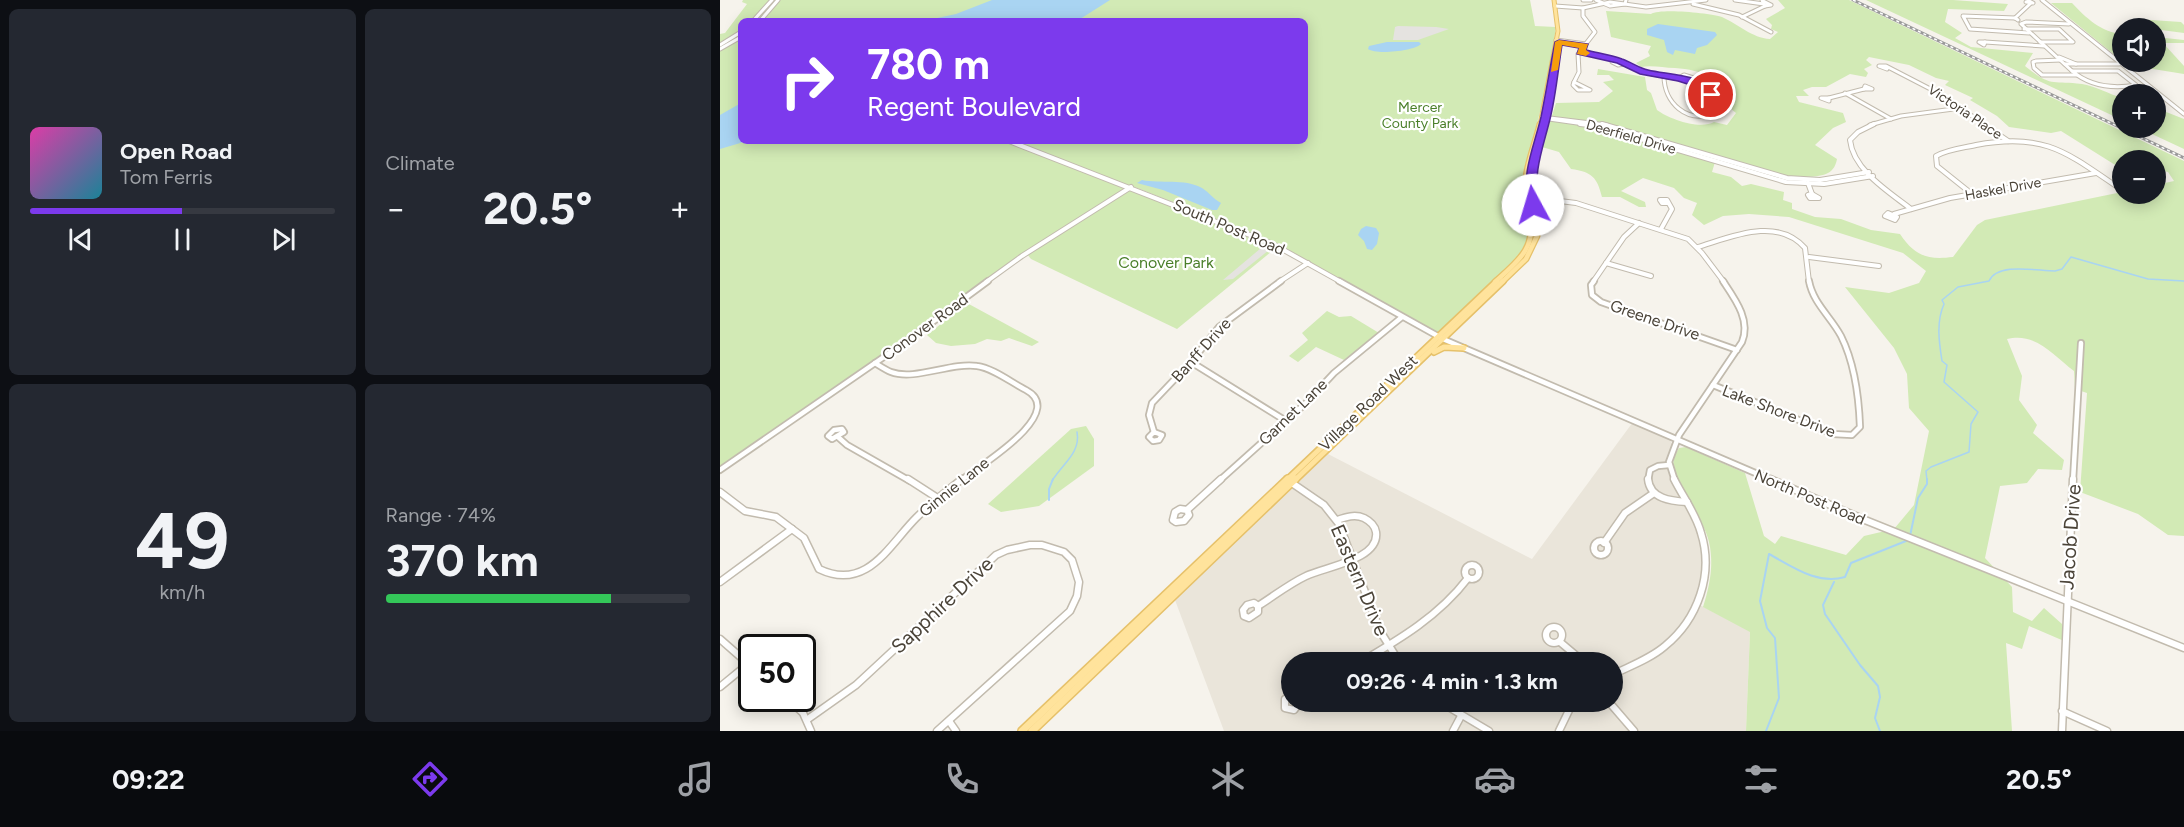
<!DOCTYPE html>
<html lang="en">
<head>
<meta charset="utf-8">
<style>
  :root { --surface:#171b24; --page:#242831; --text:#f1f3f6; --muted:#9ea1a6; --line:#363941; --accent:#7c3aed }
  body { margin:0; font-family:Figtree,sans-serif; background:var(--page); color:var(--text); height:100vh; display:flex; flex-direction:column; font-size:22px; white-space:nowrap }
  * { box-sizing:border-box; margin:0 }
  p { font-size:20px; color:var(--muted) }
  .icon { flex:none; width:33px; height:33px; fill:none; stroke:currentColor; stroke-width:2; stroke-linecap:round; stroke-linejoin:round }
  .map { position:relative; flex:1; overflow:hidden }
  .drawer { display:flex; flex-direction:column; gap:9px; padding:9px; background:#0d0f14; width:720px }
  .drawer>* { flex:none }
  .top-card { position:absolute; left:18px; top:18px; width:570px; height:126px; border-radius:9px; box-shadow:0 3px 15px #0003; background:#7c3aed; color:#fff; overflow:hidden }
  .controls { position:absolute; left:1392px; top:18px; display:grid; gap:12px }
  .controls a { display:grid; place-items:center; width:54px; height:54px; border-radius:50%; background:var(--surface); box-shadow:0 3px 15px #0003; font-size:30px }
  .speed { position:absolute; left:18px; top:634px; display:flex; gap:12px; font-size:30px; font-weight:700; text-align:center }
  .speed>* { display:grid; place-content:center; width:78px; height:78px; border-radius:50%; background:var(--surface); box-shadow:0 3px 15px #0003; line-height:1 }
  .speed .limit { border:3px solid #111; border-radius:9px; background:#fff; color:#111 }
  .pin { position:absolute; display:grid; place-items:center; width:51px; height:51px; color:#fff; margin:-26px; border:3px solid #fff; border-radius:50%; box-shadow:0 2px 6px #0007 }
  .me { position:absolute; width:66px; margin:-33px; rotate:354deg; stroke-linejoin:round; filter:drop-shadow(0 0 4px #0008) }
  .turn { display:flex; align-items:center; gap:21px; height:126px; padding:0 30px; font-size:27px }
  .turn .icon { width:78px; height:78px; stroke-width:2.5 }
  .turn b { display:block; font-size:42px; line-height:51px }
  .big { font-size:45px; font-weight:700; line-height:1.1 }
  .drawer .tile { flex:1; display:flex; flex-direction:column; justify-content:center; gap:9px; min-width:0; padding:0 21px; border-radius:9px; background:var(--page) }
  .drawer .dial { align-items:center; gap:0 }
  .dial b { font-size:78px; line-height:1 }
  .song { display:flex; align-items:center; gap:18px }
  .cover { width:72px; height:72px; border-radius:9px; background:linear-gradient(135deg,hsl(320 70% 55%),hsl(190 70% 35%)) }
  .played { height:6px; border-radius:3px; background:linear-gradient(90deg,var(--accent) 50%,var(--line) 50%) }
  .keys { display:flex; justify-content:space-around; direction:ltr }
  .heat { display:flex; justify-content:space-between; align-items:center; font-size:33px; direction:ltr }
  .charge { height:9px; border-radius:4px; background:linear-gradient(90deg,#34c759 74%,var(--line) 0) }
  .drawer .tiles { flex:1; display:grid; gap:9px; grid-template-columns:repeat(2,1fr) }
  .trip { position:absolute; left:561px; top:652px; width:342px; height:60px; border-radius:30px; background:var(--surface); box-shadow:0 3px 15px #0003; font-weight:700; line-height:60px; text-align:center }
  .dock { display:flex; height:96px; justify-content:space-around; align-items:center; background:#090b0e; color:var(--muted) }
  .dock .icon { width:42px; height:42px }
  .dock .current { color:var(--accent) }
  .dock b { font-size:27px; color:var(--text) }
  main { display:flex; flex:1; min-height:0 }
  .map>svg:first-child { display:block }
  .residential { fill:#eae5da; fill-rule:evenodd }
  .green { fill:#d2eab5; fill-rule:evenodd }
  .parking { fill:#e5e3e0 }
  .water { fill:#a9d4f2 }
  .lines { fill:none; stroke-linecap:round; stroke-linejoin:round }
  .stream-far1 { stroke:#a9d4f2; stroke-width:1.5 }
  .stream { stroke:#a9d4f2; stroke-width:2 }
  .minor-far3-casing { stroke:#c2bbae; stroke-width:5 }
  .minor-far2-casing { stroke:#c2bbae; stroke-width:6 }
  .minor-far1-casing { stroke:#c2bbae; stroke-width:8 }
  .minor-casing { stroke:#c2bbae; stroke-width:9 }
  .major-far3-casing { stroke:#e6c16a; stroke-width:5 }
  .major-far2-casing { stroke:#e6c16a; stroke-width:7 }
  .major-far1-casing { stroke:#e6c16a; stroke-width:8 }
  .major-casing { stroke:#e6c16a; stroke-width:10 }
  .minor-far3 { stroke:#fff; stroke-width:3 }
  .minor-far2 { stroke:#fff; stroke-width:4 }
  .minor-far1 { stroke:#fff; stroke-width:4.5 }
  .minor { stroke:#fff; stroke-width:6 }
  .major-far3 { stroke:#ffe39c; stroke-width:3 }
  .major-far2 { stroke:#ffe39c; stroke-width:4.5 }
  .major-far1 { stroke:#ffe39c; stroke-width:5 }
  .major { stroke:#ffe39c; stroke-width:7 }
  .rail-casing { stroke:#9a9a9a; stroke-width:3 }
  .rail { stroke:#fff; stroke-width:1.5; stroke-dasharray:3; stroke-linecap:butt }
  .route { fill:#7c3aed; stroke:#51269a; stroke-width:1.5 }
  .slow { fill:#f59e0b }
  .labels { text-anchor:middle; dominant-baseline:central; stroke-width:4.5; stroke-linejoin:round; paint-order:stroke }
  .far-park-label { font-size:14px; fill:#4a7f2a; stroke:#fff }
  .far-street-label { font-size:14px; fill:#4b4439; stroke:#fff }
  .street-label { font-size:16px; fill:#4b4439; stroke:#fff }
  .park-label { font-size:16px; fill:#4a7f2a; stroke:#fff }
  .near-street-label { font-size:20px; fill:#4b4439; stroke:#fff }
</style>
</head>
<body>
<main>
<section class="drawer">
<div class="tiles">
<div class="tile">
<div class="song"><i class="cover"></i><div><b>Open Road</b><p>Tom Ferris</p></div></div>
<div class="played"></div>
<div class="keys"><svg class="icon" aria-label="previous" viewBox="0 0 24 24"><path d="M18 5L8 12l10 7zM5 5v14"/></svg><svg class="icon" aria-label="pause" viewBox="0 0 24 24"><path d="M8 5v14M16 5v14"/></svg><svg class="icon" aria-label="next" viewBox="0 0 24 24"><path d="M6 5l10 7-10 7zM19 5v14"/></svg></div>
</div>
<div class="tile"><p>Climate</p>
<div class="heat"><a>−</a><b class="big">20.5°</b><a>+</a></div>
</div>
<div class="tile dial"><b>49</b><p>km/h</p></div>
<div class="tile"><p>Range · 74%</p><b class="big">370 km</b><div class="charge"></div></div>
</div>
</section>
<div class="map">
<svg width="1464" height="731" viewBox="0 0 1464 731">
  <rect width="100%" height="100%" fill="#f6f3ec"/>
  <path class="residential" d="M913,422l37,18 3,6 -6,14 1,10 27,51 7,25 1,28 -7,29 54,28 -4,100h-522l-49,-131 153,-146 204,105zM572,663h320v39h-320z"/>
  <g class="green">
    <path d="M23,0h787l5,26 21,1 -9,58 -23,88c-2,21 11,45 6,65 -5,24 -69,76 -89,95l-7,-1 -156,-88 -146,-58 -109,67 -153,112 -150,102v-433l5,-1 22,-29 -5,-2zM21,21h564v120h-564z"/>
    <path d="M1058,0h71l335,161v375l-16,-1 -30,-21 -58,-22 7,-99 -12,-4 -1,-18c-21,-16 -38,-39 -67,-32l15,37 -3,24 18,25 -4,8 31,27 -2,10 -24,-1 -11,14 -27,3 -15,72 27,29 1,25 19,9 12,-13 18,16 2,17 -35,-15 -7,23 -16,-6 6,88h-266l4,-99 -47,-25c7,-22 11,-43 6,-65 -6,-26 -33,-56 -36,-76 0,-7 3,-13 6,-18l7,-1 59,26 19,63 11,8 6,-8 65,19 18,-19 30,-7 20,-24 15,-74 -20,-23 -2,-34 -13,-26 -49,-61 44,6 30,-10 7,-12 -23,-18 -114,-36 -40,-3 -26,2 -19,9 -12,-10 5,-12 -13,-5 -10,-10 -31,-10 -22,13 24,11 1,5h-7l-19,-10h-18c-5,-20 -10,-25 -31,-28l-12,-17 -17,-5 14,-44 43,-1 14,-11 -10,-9 11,-2 -5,-5h-12l1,-6 47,8 2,13 4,3 6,17c12,9 43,20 57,12l13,3 9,-12 -6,-5c-1,-30 -29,-38 -55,-40 -12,0 -22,-3 -34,-1l-5,-4 14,-7 -2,-4 3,-6 -40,-9 -5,-26 45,3c9,-6 59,-1 71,3 16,7 30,21 48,22l8,-7 -7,-3 1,-4 -6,-6 19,-11zM1149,57l40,8 27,13 13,3 -4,4 28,13 -3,2 27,16 12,11 42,6 10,-2 59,37 2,-1v-7h34v9l12,3 6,9 -18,4v9l-34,-2 -137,28 -8,5 -24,32c-26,3 -38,-1 -53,-23l-29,-4 -30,-11 -26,-2 -23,-8v-6l-9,-3 1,-8 -33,-8 -9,2 -11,-9 -19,-5 3,-10 69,19 24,3 -2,-7c15,-1 28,-1 31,-18l-22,-14 18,-17 13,-6 -3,-9 -44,-11 -3,-6h13l-6,-6 9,-3h14l24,-13 16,3 2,-4 -4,-4 8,-4 -6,-5z"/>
    <path d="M1146,0h87l55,4 -4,7 -56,-2 -3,13 17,11 -7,5 16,9 62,6 -8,13c27,22 26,14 57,18 13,2 27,10 40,14v22z"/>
    <path d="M1331,3h21c14,15 29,29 50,31v27z"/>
    <polygon points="1416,19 1461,22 1464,25 1464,33 1426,28"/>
    <polygon points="1436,37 1464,40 1464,43 1443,43 1464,66 1464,74 1408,65 1403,62 1436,62"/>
    <polygon points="1436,108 1464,119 1464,149 1419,128 1436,128"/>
    <polygon points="411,190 557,247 457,329 311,259 307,254"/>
    <polygon points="247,303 319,342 312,346 289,338 281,341 267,339 255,344 231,346 216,343 207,335"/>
    <polygon points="607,311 619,317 631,316 659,333 624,360 596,347 578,362 569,356 588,340 582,333"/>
    <polygon points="366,426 374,439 374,466 319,506 281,512 268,504 351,429"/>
  </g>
  <g class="parking">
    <polygon points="678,26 716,27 729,29 698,40 673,40 675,27"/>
    <polygon points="547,243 554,246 513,279 503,280"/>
  </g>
  <g class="water">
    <polygon points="272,0 390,0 357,21 203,21 236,14"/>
    <polygon points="938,24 995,32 997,35 987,45 977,48 975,54 955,50 953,55 947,52 944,40 927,35 927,29"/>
    <path d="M667,42h32l2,2c-7,7 -45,11 -53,5l1,-3z"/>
    <polygon points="21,103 21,141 27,141 0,149 0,115"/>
    <path d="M422,180c19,4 42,-2 60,8 7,4 11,11 19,15l-4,7h-5l-49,-20 -26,-7z"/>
    <polygon points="646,226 656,228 659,233 657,244 652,250 647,249 644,241 638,235 641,229"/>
  </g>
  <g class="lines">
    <g class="stream-far1">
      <path d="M332,481c10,-17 29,-28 25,-49"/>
      <path d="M1207,481l-1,-10 5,-4 38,-15 2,-28 7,-12 -34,-30 3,-17 -5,-4c-3,-19 -6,-39 2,-57l-2,-4 16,-13 31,-6c9,-19 48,-10 66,-10l7,-2 9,-12 77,22 36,2"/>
    </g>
    <g class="stream">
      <polyline points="329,500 329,489 333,479"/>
      <polyline points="1190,536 1198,498 1207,484 1207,479"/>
      <polyline points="1114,582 1103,605 1105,614 1140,665 1158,686 1160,697 1155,718 1160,731"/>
      <path d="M1046,731l13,-33 -4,-60 -8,-10 -7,-27 9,-47c24,13 48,31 76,23l6,-14 55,-22"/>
    </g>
    <defs>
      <g id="minor-far3">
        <polyline points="863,0 871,0"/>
        <polyline points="876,0 890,6 905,4 906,0"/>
        <polyline points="1015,0 1044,4"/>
        <polyline points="1322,0 1464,114"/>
        <polyline points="1043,1 1051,5 1045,6"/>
        <polygon points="1309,1 1313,3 1306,2"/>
        <polyline points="973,4 1019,15 1051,32"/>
        <polyline points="835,6 863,8 890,2 926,7 986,0"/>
        <polyline points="1022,17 1045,6 1042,0"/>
        <polyline points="1295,18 1243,16 1250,29 1309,33"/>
        <polyline points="1298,20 1295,18 1311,3"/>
        <polyline points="33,21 52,0"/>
        <polyline points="40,21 58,0"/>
        <polyline points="1349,24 1306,22 1301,24 1352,71"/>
        <polyline points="1304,29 1339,29 1353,42 1320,42"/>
        <polyline points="836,40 866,44"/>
        <polygon points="1259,42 1265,42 1264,45"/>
        <polyline points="1265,42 1324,46"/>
        <polyline points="0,45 21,32"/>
        <polyline points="0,49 21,37"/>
        <path d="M860,52l31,6 36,15 43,8 14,6 6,6 4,20c-27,11 -50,-10 -50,-37"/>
        <polyline points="1339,57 1356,64"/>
        <polyline points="893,59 892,62 898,65 905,64"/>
        <polyline points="1341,60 1316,61 1313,62 1314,68 1322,75 1356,75"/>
        <polyline points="1345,64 1399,64"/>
        <polyline points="1167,69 1159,66 1166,66 1222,95 1265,125"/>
        <path d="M1352,71h46l18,14c-23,4 -45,2 -64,-14z"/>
        <polyline points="959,78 964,75 980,80 976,84"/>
        <polygon points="854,82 870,90 858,90 853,85"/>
        <polyline points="854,82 859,72 858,54 875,32 863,16 863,8"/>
        <polygon points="1145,86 1152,89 1144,89"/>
        <polyline points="1125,93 1171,119"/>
        <polygon points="1101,98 1109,98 1109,101"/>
        <polyline points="1109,98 1144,89"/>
        <polyline points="822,117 887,125"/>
        <polyline points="822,118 871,125"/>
        <polyline points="1150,125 1181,116 1241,108"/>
      </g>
      <g id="minor-far2">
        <polyline points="860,124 877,126 1066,182 1104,184 1153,176"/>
        <polyline points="882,124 1067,178 1100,180 1149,172"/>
        <path d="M1154,124l-16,8 -8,8c3,30 39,52 61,69"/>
        <polyline points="1263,124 1288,141"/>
        <polyline points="289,141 553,244 621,282"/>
        <polyline points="1088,183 1092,194"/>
        <polygon points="1092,194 1099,198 1090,198 1088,195"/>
        <path d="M1252,194l-35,-28 -1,-10c12,-7 27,-8 40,-11 70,-13 91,8 146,45"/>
        <polyline points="810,203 840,201 856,203 968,239 982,253 1004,282"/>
        <polygon points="1168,213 1177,217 1175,220 1165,216"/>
        <polyline points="1174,214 1230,198 1376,173"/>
        <polyline points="941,229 952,209 947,200 940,200 942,203 947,203"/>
        <path d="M978,247c33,-10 79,-31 107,1l4,34"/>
        <polyline points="1089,257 1159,266"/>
        <polyline points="886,263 931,276"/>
        <polyline points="266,282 302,256 411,187"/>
        <polyline points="559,282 588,263"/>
        <polyline points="873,282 904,237 919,223"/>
      </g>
      <g id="minor-far1">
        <polyline points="619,281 723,339 1054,481"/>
        <polyline points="874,281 871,285 872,295 881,302 1017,350"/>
        <polyline points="471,362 566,421"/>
        <path d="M155,363c5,3 11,7 16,9 24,9 60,-10 86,-6 16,2 35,17 49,24 43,23 -48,77 -66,91"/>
        <path d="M993,385l120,49 19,1 8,-8c-1,-28 -6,-65 -19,-91 -10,-19 -28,-33 -32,-55"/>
        <polygon points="122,429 124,432 112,439 108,436 114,430"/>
        <polygon points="434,432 442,435 439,440 433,441 429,437"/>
        <polyline points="434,432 429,415 432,403 471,362 499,327 561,281"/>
        <polyline points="118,437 127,445 190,481"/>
        <polyline points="0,470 184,343 268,281"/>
        <polyline points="499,481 586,403 614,373 682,317"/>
        <polyline points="928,481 930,470 938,466 949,465"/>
        <path d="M955,481l-6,-19 10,-27 63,-93c9,-22 -7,-43 -19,-61"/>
        <polyline points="1353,481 1361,343"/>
      </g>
      <g id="minor">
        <polyline points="188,479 219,499"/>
        <path d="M928,479c2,20 23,22 39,23"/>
        <polyline points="1050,479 1145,520 1464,648"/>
        <polyline points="569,481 604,505 619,524 660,631 680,663"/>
        <path d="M0,492l25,19 31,6 28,21 15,31c48,23 70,-24 97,-51 14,-14 30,-26 46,-39"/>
        <polygon points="460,509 467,510 469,515 464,521 456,522 453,520 455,512"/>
        <polyline points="467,510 501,479"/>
        <circle cx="881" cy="548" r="7"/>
        <polyline points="884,543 905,513 934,493"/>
        <circle cx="752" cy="572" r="7"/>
        <polyline points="0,582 72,529"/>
        <polygon points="534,603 538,606 538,612 529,618 524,616 523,610 527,605"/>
        <path d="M538,606c16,-10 31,-22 48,-30 18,-9 74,-16 70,-44 -1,-6 -6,-11 -12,-14 -9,-4 -18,-1 -27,2"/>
        <circle cx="834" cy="635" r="8"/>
        <polyline points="0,639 32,667"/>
        <polyline points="840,642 865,663"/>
        <path d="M639,663c41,-24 80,-47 109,-85"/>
        <path d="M892,675c18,-9 38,-16 53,-29 33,-27 49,-72 36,-113 -5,-19 -18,-36 -27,-54"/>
        <polyline points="0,687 28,664"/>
        <polyline points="572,695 565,699 565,708 574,710 580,702"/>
        <polyline points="68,699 83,713 91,731"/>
        <polyline points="720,702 769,731"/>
        <polyline points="889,702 914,731"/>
        <polyline points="1342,711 1387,731"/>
        <polyline points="88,719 136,685 276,555 287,550 310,545 322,545 344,552 352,560 359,582 357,596 350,611 217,731"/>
        <polyline points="229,721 236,731"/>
        <polyline points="733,731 741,716"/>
        <polyline points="839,731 853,702"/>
        <polyline points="1342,731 1353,479"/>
      </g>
      <g id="major-far3">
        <polyline points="820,125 838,31 834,0"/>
        <polyline points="823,125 828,104"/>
      </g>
      <g id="major-far2">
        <path d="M775,282c23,-21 41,-33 35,-66 -2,-12 -5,-25 -4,-38 2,-18 10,-37 14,-54"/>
        <polyline points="782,282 806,259 817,236 810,178 823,124"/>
      </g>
      <g id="major-far1">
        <polyline points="714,352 724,347 744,348"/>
        <polyline points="566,481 777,281"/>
        <polyline points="574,481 783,281"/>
      </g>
      <g id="major">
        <polyline points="302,731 568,479"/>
        <polyline points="312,731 575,479"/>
      </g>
    </defs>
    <use href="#minor-far3" class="minor-far3-casing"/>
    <use href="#minor-far2" class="minor-far2-casing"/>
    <use href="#minor-far1" class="minor-far1-casing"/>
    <use href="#minor" class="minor-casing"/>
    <use href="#major-far3" class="major-far3-casing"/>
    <use href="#major-far2" class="major-far2-casing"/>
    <use href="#major-far1" class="major-far1-casing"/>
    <use href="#major" class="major-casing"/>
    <use href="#minor-far3" class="minor-far3"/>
    <use href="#minor-far2" class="minor-far2"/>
    <use href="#minor-far1" class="minor-far1"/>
    <use href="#minor" class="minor"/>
    <use href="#major-far3" class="major-far3"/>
    <use href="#major-far2" class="major-far2"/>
    <use href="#major-far1" class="major-far1"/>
    <use href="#major" class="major"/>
    <defs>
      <polyline id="rail" points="1133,0 1464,158"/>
    </defs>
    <use href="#rail" class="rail-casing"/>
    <use href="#rail" class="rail"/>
  </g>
  <path class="route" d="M839,40l29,4 -2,6c12,3 25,5 36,9 9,3 17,9 26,11 20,5 58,4 68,25l-8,2 -11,-10 -19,-6 -38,-7 -23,-11 -40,-9 2,-6 -17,-3c-4,25 -6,50 -12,74 -7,29 -18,55 -11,86l-6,3 -5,-3c-7,-32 6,-58 13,-88 5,-24 9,-50 14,-75z"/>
  <polygon class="slow" points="839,40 868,44 866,50 870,53 866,56 857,54 859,48 842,45 838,70 831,72 835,42"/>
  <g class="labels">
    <g class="far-park-label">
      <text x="700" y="107">Mercer<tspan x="700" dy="16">County Park</tspan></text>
    </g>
    <g class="far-street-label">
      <text transform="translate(1245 112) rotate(34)">Victoria Place</text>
      <text transform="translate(911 137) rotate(16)">Deerfield Drive</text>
      <text transform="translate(1283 189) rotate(-10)">Haskel Drive</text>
    </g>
    <g class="street-label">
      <text transform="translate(509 227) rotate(23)">South Post Road</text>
      <text transform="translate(935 320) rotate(19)">Greene Drive</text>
      <text transform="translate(205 327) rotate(-36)">Conover Road</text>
      <text transform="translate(481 350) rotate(-48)">Banff Drive</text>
      <text transform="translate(648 403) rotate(-44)">Village Road West</text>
      <text transform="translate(1059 411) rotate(21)">Lake Shore Drive</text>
      <text transform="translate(573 412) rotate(-44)">Garnet Lane</text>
      <text transform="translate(234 487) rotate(-39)">Ginnie Lane</text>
      <text transform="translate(1090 497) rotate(23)">North Post Road</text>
    </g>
    <g class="park-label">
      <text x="446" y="262">Conover Park</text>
    </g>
    <g class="near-street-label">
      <text transform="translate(1350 537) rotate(-86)">Jacob Drive</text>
      <text transform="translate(640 580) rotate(67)">Eastern Drive</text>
      <text transform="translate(222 605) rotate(-43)">Sapphire Drive</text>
    </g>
  </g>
</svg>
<div class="controls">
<a><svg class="icon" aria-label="sound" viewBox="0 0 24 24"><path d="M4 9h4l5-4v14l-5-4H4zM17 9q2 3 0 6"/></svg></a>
<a>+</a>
<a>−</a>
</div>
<div class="speed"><div class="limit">50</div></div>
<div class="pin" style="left:991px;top:95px;background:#d93025"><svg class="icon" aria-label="arrive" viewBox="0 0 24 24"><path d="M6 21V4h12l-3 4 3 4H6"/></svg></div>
<svg class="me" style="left:813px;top:205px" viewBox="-20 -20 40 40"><circle r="19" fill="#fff"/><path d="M0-13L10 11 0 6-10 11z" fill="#7c3aed"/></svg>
<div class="trip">09:26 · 4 min · 1.3 km</div>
<div class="top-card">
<div class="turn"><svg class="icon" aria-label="right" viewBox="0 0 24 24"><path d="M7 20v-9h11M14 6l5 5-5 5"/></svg><div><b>780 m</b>Regent Boulevard</div></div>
</div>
</div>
</main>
<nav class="dock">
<b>09:22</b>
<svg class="icon current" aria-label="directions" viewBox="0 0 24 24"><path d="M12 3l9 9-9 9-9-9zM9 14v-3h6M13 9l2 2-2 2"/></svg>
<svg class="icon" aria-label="music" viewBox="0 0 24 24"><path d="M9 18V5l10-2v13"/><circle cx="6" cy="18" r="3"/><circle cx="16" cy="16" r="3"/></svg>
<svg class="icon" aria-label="phone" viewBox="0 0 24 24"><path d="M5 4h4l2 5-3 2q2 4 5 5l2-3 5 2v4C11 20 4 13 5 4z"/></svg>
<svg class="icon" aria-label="climate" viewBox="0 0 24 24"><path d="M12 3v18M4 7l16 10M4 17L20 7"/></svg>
<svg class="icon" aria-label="car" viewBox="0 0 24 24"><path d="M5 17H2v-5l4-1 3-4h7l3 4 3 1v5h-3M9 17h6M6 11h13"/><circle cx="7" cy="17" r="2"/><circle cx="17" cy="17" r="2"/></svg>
<svg class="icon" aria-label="filters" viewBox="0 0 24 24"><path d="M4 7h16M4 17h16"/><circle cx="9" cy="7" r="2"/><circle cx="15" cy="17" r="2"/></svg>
<b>20.5°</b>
</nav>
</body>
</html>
